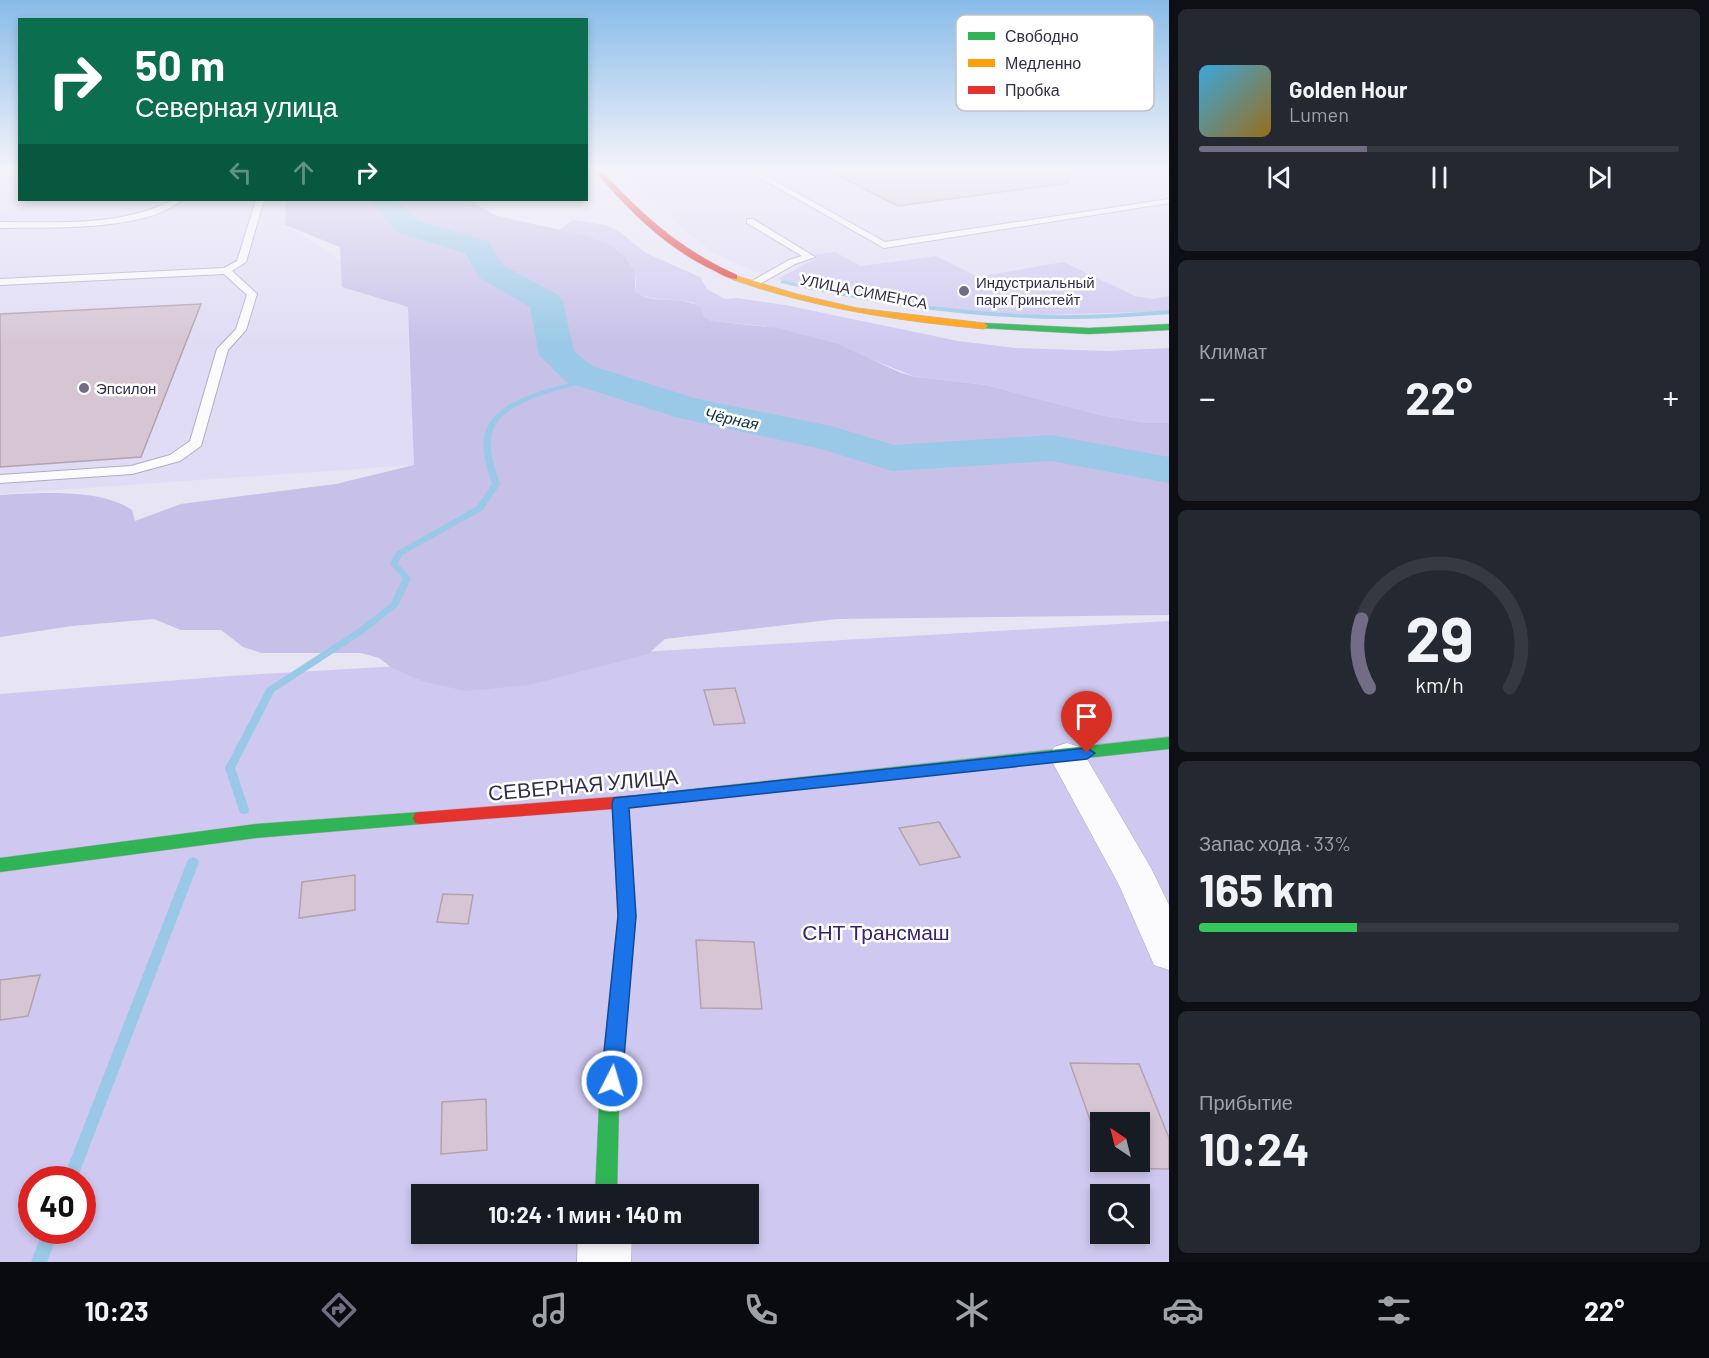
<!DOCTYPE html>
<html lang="ru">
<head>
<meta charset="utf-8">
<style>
  :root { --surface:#171b24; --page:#242831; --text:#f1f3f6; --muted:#9ea1a6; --line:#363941; --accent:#726d85 }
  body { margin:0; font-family:Barlow,sans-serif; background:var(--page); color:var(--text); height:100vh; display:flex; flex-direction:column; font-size:22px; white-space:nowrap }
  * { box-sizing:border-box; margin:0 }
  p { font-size:20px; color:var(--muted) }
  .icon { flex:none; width:33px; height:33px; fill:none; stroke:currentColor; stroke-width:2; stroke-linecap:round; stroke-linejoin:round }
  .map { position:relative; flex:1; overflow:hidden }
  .details { display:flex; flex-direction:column; gap:9px; padding:9px; background:#0d0f14; width:540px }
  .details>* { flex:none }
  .top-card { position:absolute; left:18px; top:18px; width:570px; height:183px; border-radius:0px; box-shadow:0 3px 9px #0003; background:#0b6e4f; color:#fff; overflow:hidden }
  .needle { width:39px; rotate:325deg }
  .fabs { position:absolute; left:1090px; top:1112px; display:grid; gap:12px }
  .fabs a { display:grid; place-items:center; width:60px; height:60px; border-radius:0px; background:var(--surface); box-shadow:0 3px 9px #0003; font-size:30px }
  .speed { position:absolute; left:18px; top:1166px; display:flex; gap:12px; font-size:30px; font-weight:700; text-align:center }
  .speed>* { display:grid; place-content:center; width:78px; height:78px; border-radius:50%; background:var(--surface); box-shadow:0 3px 9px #0003; line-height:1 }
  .speed .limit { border:9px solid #d22; background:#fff; color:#111 }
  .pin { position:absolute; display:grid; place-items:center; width:51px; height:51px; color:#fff; margin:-62px -26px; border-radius:50% 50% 50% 0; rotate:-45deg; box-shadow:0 0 6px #0007 }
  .pin .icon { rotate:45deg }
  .me { position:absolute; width:66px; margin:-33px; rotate:5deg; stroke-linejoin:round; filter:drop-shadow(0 0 4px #0008) }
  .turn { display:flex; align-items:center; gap:21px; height:126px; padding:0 18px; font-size:27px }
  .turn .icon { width:78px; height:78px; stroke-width:2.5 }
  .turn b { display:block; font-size:42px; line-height:51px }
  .lanes { display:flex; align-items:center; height:57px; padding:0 18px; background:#0003; justify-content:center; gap:30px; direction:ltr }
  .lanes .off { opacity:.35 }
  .big { font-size:45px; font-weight:700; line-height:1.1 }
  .details .card { flex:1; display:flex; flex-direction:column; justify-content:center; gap:9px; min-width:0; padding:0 21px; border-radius:9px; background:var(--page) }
  .details .dial { align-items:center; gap:0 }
  .dial svg { height:156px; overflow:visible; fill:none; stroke:var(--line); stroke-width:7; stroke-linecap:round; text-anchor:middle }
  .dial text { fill:var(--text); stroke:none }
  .song { display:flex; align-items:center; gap:18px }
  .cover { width:72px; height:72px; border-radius:9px; background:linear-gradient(135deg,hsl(200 70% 55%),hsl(40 70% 35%)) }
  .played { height:6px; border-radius:3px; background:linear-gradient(90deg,var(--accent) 35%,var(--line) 35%) }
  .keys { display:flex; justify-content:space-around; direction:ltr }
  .heat { display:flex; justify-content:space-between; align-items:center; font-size:33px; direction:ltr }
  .charge { height:9px; border-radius:4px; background:linear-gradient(90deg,#34c759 33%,var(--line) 0) }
  .trip { position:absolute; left:411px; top:1184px; width:348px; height:60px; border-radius:0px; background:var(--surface); box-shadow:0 3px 9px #0003; font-weight:700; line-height:60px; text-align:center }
  .tabs { display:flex; height:96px; justify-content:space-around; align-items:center; background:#090b0e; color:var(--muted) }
  .tabs .icon { width:42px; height:42px }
  .tabs .on { color:var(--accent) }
  .tabs b { font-size:27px; color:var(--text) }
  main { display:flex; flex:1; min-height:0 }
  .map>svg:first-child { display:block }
  .built { fill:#e0dcf5 }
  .green { fill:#cfc8f0; fill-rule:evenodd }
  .forest { fill:#c7c0e8 }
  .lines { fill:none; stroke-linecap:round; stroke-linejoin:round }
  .stream { fill:#99c9e7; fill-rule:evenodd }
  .river { fill:#99c9e7; fill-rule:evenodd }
  .building { fill:#d6c6d3; stroke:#b2a3b0; stroke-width:1.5 }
  .lane-casing { stroke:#b1acc0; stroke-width:2 }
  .street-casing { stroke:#b1acc0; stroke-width:1 }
  .fast-casing { stroke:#b1acc0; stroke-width:1 }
  .slow-casing { stroke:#b1acc0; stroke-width:1 }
  .jam-casing { stroke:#b1acc0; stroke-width:1 }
  .lane { fill:#fbfbfd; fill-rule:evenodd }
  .street { fill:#fbfbfd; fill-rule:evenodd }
  .fast { fill:#30b455; fill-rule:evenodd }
  .slow { fill:#ff9f0a; fill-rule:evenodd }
  .jam { fill:#e5322d; fill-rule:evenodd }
  .route { fill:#1a73e8; stroke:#114b97; stroke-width:1.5 }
  .poi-dot { fill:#726d85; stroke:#fff; stroke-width:2 }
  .labels { text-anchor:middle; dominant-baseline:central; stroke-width:5; stroke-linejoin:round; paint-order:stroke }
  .far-poi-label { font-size:15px; fill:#332d49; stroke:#fff; text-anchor:start }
  .far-street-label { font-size:15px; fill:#332d49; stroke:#fff }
  .far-water-label { font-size:16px; font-style:italic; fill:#113140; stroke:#fff }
  .near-street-label { font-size:21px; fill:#332d49; stroke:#fff }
  .near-park-label { font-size:21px; fill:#382369; stroke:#fff }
  .key { fill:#fff; stroke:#c2c0c8; stroke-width:1.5 }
  .key-label { font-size:16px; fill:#332d49 }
</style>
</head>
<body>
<main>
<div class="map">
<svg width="1169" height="1262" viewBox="0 0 1169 1262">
  <rect width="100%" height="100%" fill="#e7e4f4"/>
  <g class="built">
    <polygon points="0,168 19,168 20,200 286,200 285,225 326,250 408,307 414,465 0,494"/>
    <polygon points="620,168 1169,168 1169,315 1044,319 962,313 774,280 715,254 677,224"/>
  </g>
  <g class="green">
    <path d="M573,220l33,5 14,7 26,21 54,24 7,12 18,10 12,-1 48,7 173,36 57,7 92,3 62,-3v75h-23l-46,-8 -114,-30 -70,-8 -58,-23 -95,-28 -51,-5 -8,-4 -10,-14c-19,-5 -47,-1 -59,-12 9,-43 -45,-55 -76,-61z"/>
    <polygon points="835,252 861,266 936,256 978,277 1063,262 1135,296 1153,299 1169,296 1169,311 1039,315 960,310 778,279 816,258 811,255"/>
    <path d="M1169,621v641h-1169v-568l230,-18zM1101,1122h39v39h-39zM32,1179h50v51h-50zM422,1194h326v39h-326zM1101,1194h39v39h-39z"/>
  </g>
  <path class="forest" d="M286,200h182l29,16 91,20 24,10 14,11 9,14v20c16,15 44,3 65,16l4,10 8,4 65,7 61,16 63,29 15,4 70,8 114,30 46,8h23v192l-332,4 -172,20 -17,15 -119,31 -63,6 -41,-9 -33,-14 -13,-10 -18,-5h-99l-19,-6 -22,-17h-40l-27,-11 -82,7 -72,11v-142c38,-2 100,-7 132,15l3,11 46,-17 155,-20 78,-19 -6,-158 -66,-20 -2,-40 -55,-22z"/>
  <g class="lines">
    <g class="stream">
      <path d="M783,280c79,17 159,30 240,34 49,3 97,0 146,-4v4c-32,2 -64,5 -96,5 -98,0 -197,-14 -292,-36v-2z"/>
      <path d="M594,377l2,1v2c-28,8 -97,20 -104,54 -4,17 3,34 8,50l-17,26 -81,45 -4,9 13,14 -13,28 -34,27 -90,59 -39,76 14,42 -1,3 -4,1 -4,-1 -15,-45 42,-80 91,-59 33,-26 12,-25 -13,-14 6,-12 81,-46 15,-22c-5,-16 -11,-34 -7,-51 9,-36 78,-48 109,-56z"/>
      <polygon points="193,857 197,859 199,862 77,1179 63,1179 187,862 189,859"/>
      <polygon points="43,1230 59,1230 47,1262 31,1262"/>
    </g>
    <polygon class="river" points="368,200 396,200 419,221 488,241 503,265 558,295 563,302 574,351 592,366 698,399 831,426 894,445 1051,435 1169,457 1169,483 1051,461 892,471 821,449 675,417 566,382 539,355 530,307 480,278 465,253 399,233"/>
  </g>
  <g class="building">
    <polygon points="823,168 1067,168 1068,183 898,206"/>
    <polygon points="201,304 141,457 0,467 0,314"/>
    <polygon points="735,688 745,723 714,725 704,690"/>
    <polygon points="939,822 960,857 920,865 899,828"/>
    <polygon points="355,875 355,910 299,918 302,882"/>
    <polygon points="443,894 473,895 468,924 437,922"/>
    <polygon points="696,940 754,942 762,1009 701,1008"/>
    <polygon points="40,975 28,1016 0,1020 0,980"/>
    <polygon points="1070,1063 1139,1064 1169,1138 1169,1169 1107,1168 1105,1161 1140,1161 1140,1122 1101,1122 1101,1151"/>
    <polygon points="486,1099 487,1150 441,1154 442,1102"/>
  </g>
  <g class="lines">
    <defs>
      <g id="lane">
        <polygon points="743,168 752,168 885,242 1169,199 1169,203 884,248"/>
        <polygon points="20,171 20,175 0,176 0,172"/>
        <path d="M173,200h9c-38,32 -134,27 -182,28v-6c57,0 120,5 173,-22z"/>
        <polygon points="256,200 264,200 246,262 232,271 257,294 246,330 228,350 201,446 180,461 132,474 0,483 0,475 131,466 170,455 190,441 217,349 236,329 247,295 224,274 0,285 0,279 224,268 237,261"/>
        <polygon points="747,219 753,219 815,257 795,264 758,285 752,285 752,281 789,260 802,256 747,223"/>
      </g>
      <g id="street">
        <polygon points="1067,743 1080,747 1151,868 1169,905 1169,970 1154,965 1119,885 1049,756 1054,747"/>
        <polygon points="578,1233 632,1233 631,1262 577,1262"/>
      </g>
      <g id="fast">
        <polygon points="984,323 1089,328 1169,324 1169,330 1089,334 981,328 981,324"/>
        <polygon points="1169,737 1169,749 638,807 632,805 630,801 632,797 638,795"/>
        <polygon points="620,797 626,799 628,803 636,917 619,1105 617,1194 595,1194 599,1105 618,917 612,803 614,799"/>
        <polygon points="421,812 427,813 429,818 427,823 421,824 256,838 0,872 0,858 256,824"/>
      </g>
      <path id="slow" d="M734,275l63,19 60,14 127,15 4,3 -4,3c-86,-8 -171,-21 -253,-50v-4z"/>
      <g id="jam">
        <path d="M593,168h6c42,46 80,81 138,107v4c-8,0 -15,-4 -22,-8 -48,-22 -89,-62 -122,-103z"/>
        <polygon points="638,795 644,797 646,801 644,805 638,807 421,824 415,823 413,818 415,813 421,812"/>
      </g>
    </defs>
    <use href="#lane" class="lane-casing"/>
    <use href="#street" class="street-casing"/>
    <use href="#fast" class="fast-casing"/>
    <use href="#slow" class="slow-casing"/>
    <use href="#jam" class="jam-casing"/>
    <use href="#lane" class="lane"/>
    <use href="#street" class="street"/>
    <use href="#fast" class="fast"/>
    <use href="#slow" class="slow"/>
    <use href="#jam" class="jam"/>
  </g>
  <linearGradient id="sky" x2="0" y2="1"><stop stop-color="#88bce8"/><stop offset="0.49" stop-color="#f4f3fa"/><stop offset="1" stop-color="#f4f3fa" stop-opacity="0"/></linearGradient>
  <rect width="1169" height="345" fill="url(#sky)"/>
  <polygon class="route" points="1087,748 1095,753 1087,759 629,808 636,916 622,1081 619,1088 612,1091 604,1088 601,1081 618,916 612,803 614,798"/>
  <g class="poi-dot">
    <circle cx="964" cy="291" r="6"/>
    <circle cx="84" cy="388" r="6"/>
  </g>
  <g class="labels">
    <g class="far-poi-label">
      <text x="976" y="282">Индустриальный<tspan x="976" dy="17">парк Гринстейт</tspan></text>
      <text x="96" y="388">Эпсилон</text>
    </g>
    <g class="far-street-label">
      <text transform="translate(864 291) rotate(11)">УЛИЦА СИМЕНСА</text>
    </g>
    <g class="far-water-label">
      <text transform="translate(732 418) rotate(12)">Чёрная</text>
    </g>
    <g class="near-street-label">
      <text transform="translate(583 784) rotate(-5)">СЕВЕРНАЯ УЛИЦА</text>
    </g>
    <g class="near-park-label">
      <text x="876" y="931">СНТ Трансмаш</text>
    </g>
  </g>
  <rect x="956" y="15" width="198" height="96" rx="9" class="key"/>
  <rect x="968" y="32" width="27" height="8" fill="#30b455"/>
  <rect x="968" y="59" width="27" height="8" fill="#ff9f0a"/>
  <rect x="968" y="86" width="27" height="8" fill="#e5322d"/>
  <g class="key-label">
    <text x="1005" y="42">Свободно</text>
    <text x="1005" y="69">Медленно</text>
    <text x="1005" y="96">Пробка</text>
  </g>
</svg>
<div class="fabs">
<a><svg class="needle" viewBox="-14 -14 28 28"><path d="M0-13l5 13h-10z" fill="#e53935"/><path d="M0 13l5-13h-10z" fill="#9ea1a6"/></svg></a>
<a><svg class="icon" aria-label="search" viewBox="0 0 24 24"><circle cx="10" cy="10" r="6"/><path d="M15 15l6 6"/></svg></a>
</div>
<div class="speed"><div class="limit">40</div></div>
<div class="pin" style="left:1087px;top:753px;background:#d93025"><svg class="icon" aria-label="arrive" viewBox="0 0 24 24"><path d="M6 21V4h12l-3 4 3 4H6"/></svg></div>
<svg class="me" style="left:612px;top:1081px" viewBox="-20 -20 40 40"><circle r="17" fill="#1a73e8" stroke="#fff" stroke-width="3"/><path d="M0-11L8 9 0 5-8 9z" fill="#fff"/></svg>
<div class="trip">10:24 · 1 мин · 140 m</div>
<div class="top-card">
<div class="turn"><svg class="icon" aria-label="right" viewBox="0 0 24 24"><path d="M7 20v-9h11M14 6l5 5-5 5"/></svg><div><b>50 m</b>Северная улица</div></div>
<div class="lanes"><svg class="icon off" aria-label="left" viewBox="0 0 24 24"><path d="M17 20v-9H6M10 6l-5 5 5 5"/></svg><svg class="icon off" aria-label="ahead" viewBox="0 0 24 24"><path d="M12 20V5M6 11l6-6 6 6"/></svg><svg class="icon" aria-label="right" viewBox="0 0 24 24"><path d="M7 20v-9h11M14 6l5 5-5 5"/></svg></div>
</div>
</div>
<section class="details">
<div class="card">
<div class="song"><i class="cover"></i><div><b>Golden Hour</b><p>Lumen</p></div></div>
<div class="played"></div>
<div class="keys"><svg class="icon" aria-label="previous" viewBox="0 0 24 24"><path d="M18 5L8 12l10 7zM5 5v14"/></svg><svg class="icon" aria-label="pause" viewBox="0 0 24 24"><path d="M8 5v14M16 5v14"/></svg><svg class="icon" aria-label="next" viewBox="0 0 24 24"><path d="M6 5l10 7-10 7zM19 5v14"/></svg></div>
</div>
<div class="card"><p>Климат</p>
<div class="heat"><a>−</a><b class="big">22°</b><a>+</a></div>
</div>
<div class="card dial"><svg viewBox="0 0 100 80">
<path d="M14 69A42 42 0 1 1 86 69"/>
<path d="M14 69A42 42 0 0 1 10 34" stroke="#726d85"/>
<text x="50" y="56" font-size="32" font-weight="700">29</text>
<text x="50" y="72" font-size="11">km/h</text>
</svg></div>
<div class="card"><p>Запас хода · 33%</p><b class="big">165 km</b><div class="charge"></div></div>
<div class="card"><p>Прибытие</p><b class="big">10:24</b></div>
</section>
</main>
<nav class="tabs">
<b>10:23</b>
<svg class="icon on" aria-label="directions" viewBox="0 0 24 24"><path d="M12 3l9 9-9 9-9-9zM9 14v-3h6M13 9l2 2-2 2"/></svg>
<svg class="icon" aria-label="music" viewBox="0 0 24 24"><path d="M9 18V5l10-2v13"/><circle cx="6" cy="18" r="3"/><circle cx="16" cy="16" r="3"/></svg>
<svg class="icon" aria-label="phone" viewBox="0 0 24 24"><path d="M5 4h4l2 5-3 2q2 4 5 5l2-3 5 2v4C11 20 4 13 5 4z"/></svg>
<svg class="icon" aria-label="climate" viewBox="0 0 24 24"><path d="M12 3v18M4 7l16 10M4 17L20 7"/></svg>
<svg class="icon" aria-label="car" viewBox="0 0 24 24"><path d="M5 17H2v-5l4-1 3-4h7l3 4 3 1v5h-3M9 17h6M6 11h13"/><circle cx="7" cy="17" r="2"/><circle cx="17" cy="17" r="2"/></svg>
<svg class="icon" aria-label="filters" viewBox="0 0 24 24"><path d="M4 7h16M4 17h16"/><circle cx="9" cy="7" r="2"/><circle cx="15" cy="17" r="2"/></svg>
<b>22°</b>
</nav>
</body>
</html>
